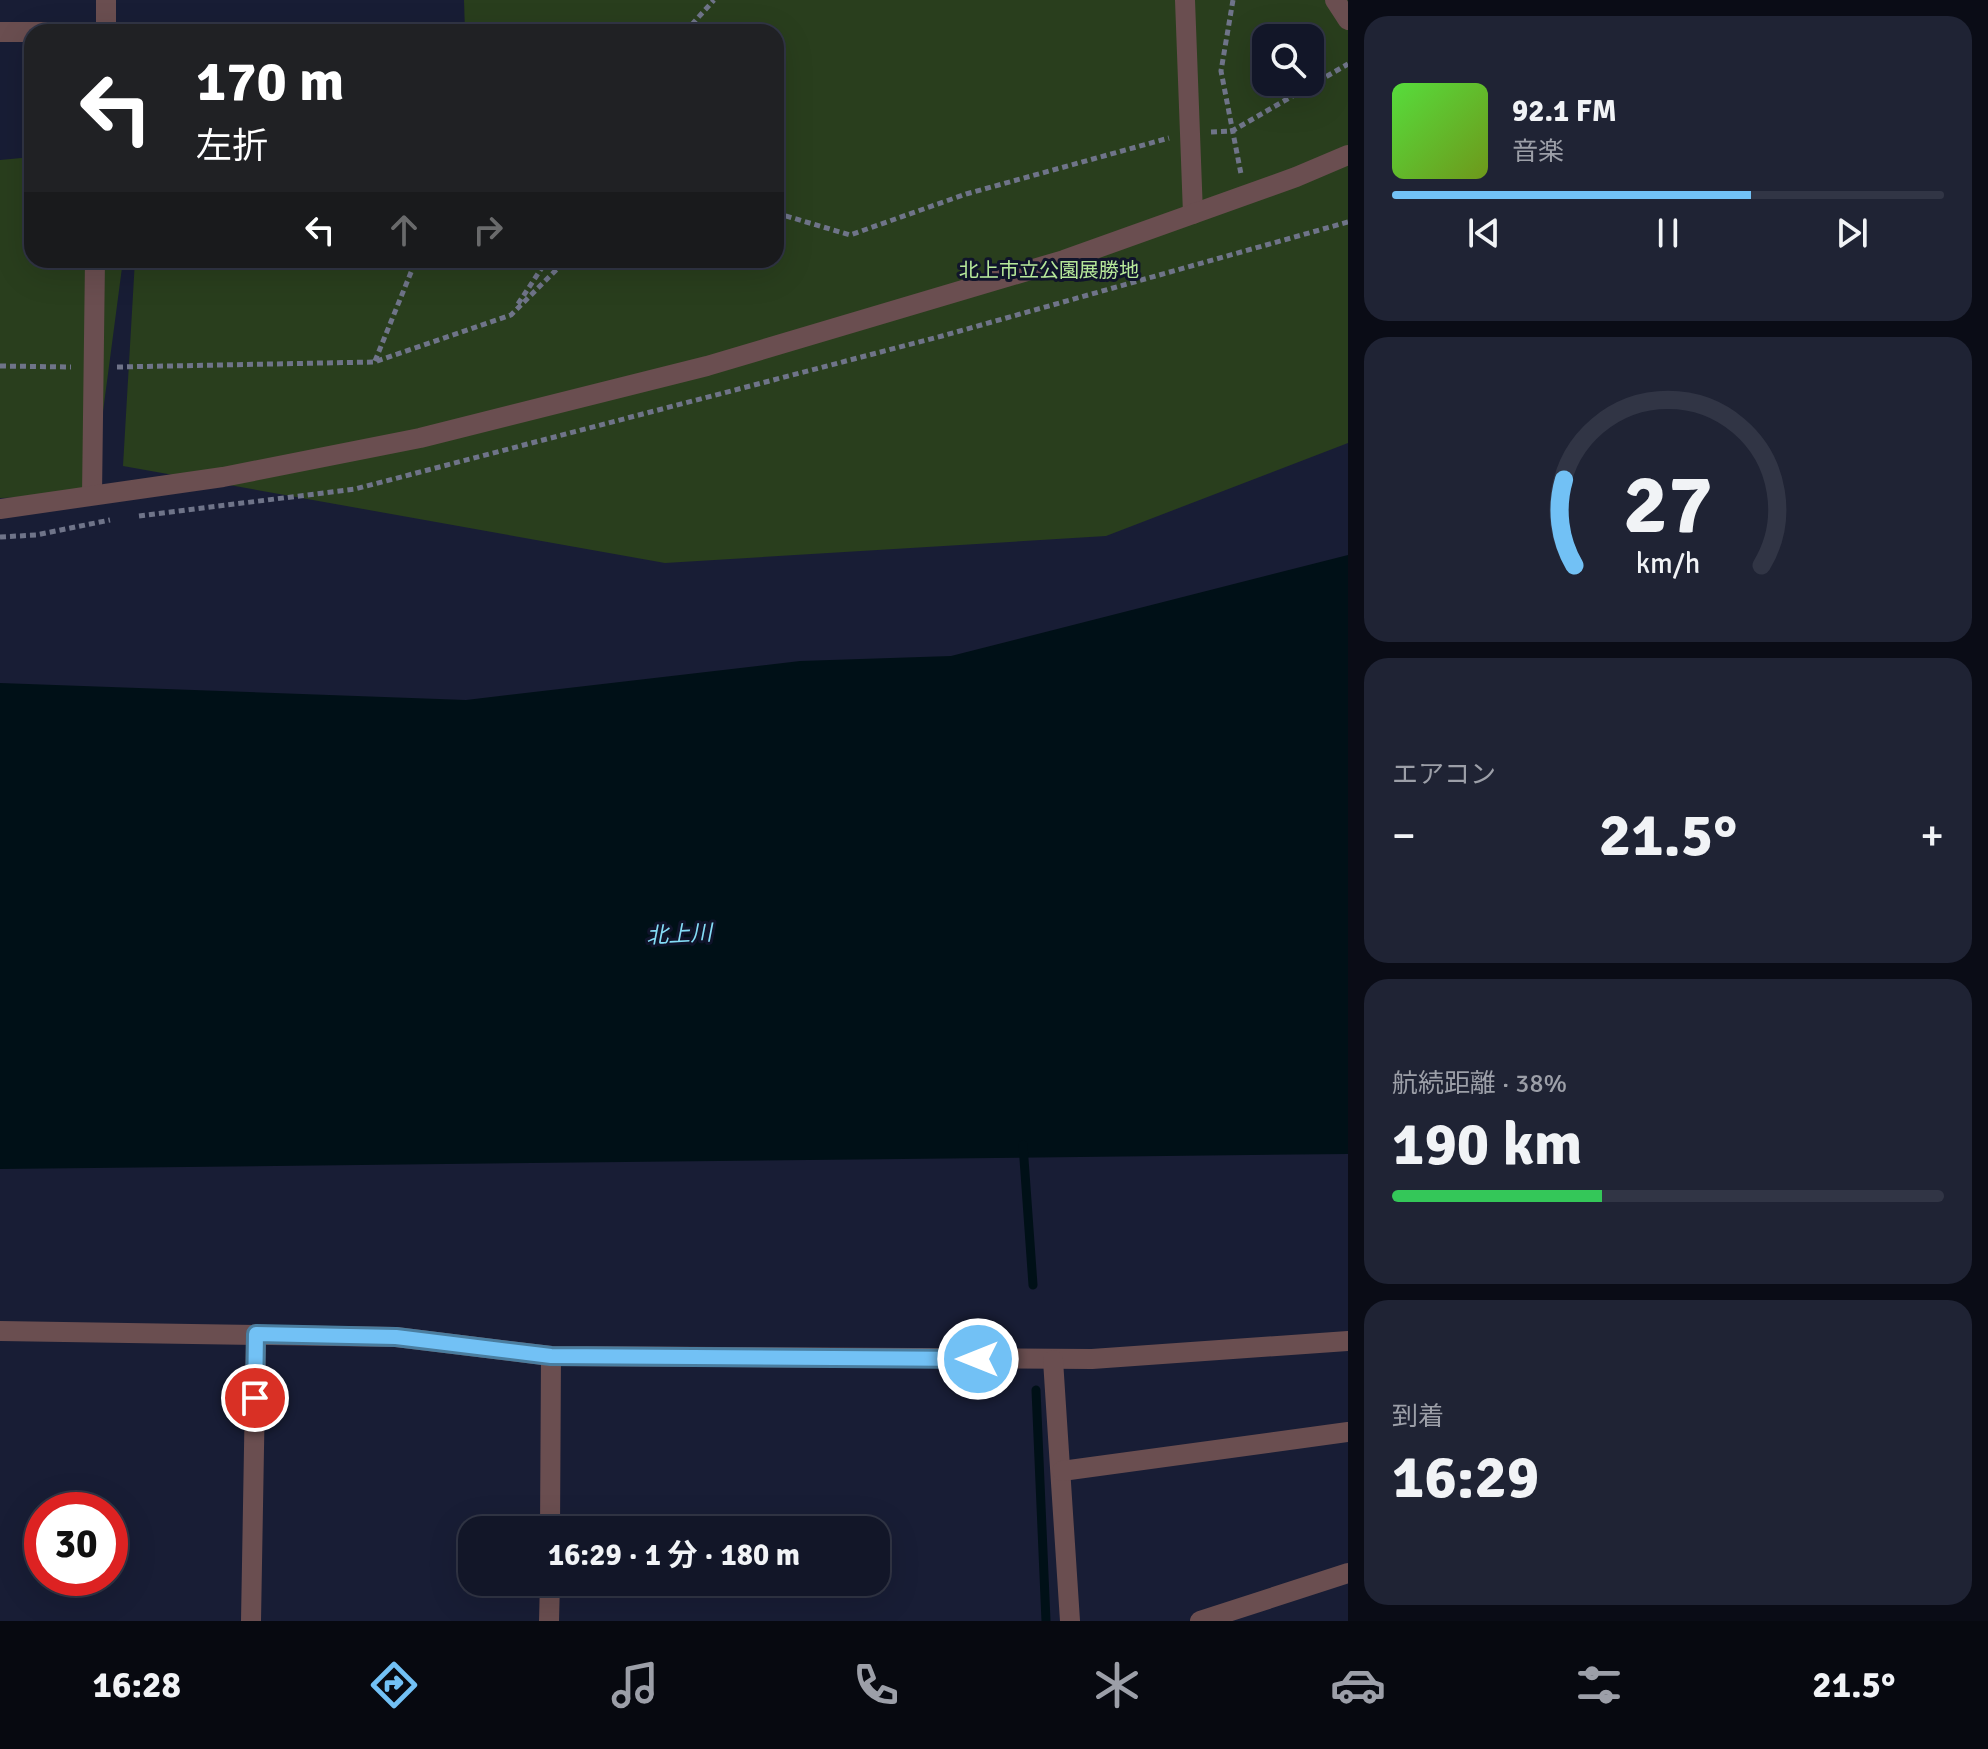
<!DOCTYPE html>
<html lang="ja">
<head>
<meta charset="utf-8">
<style>
  :root { --surface:#121628; --page:#1f2334; --text:#f1f3f6; --muted:#9c9fa8; --line:#313545; --accent:#72c1f5 }
  body { margin:0; font-family:Signika,"Noto Sans JP",sans-serif; background:var(--page); color:var(--text); height:100vh; display:flex; flex-direction:column; font-size:30px; white-space:nowrap }
  * { box-sizing:border-box; margin:0 }
  p { font-size:26px; color:var(--muted) }
  .icon { flex:none; width:44px; height:44px; fill:none; stroke:currentColor; stroke-width:2; stroke-linecap:round; stroke-linejoin:round }
  .map { position:relative; flex:1; overflow:hidden }
  .sheet { display:flex; flex-direction:column; gap:16px; padding:16px; background:#0a0c16; width:640px }
  .sheet>* { flex:none }
  .hud { position:absolute; left:24px; top:24px; width:760px; height:244px; border-radius:24px; box-shadow:0 8px 32px #0002,0 0 0 2px var(--line); background:#202124; color:#fff; overflow:hidden }
  .controls { position:absolute; left:1252px; top:24px; display:grid; gap:16px }
  .controls a { display:grid; place-items:center; width:72px; height:72px; border-radius:16px; background:var(--surface); box-shadow:0 8px 32px #0002,0 0 0 2px var(--line); font-size:40px }
  .speed { position:absolute; left:24px; top:1492px; display:flex; gap:16px; font-size:40px; font-weight:700; text-align:center }
  .speed>* { display:grid; place-content:center; width:104px; height:104px; border-radius:50%; background:var(--surface); box-shadow:0 8px 32px #0002,0 0 0 2px var(--line); line-height:1 }
  .speed .limit { border:12px solid #d22; background:#fff; color:#111 }
  .pin { position:absolute; display:grid; place-items:center; width:68px; height:68px; color:#fff; margin:-34px; border:4px solid #fff; border-radius:50%; box-shadow:0 2px 8px #0007 }
  .me { position:absolute; width:88px; margin:-44px; rotate:270deg; stroke-linejoin:round; filter:drop-shadow(0 0 6px #0008) }
  .turn { display:flex; align-items:center; gap:28px; height:168px; padding:0 40px; font-size:36px }
  .turn .icon { width:104px; height:104px; stroke-width:2.5 }
  .turn b { display:block; font-size:56px; line-height:68px }
  .lanes { display:flex; align-items:center; height:76px; padding:0 40px; background:#0003; justify-content:center; gap:40px; direction:ltr }
  .lanes .off { opacity:.35 }
  .big { font-size:60px; font-weight:700; line-height:1.1 }
  .sheet .widget { flex:1; display:flex; flex-direction:column; justify-content:center; gap:12px; min-width:0; padding:0 28px; border-radius:24px; background:var(--page) }
  .sheet .dial { align-items:center; gap:0 }
  .dial svg { height:208px; overflow:visible; fill:none; stroke:var(--line); stroke-width:7; stroke-linecap:round; text-anchor:middle }
  .dial text { fill:var(--text); stroke:none }
  .song { display:flex; align-items:center; gap:24px }
  .cover { width:96px; height:96px; border-radius:12px; background:linear-gradient(135deg,hsl(110 70% 55%),hsl(80 70% 35%)) }
  .played { height:8px; border-radius:4px; background:linear-gradient(90deg,var(--accent) 65%,var(--line) 65%) }
  .keys { display:flex; justify-content:space-around; direction:ltr }
  .heat { display:flex; justify-content:space-between; align-items:center; font-size:44px; direction:ltr }
  .charge { height:12px; border-radius:6px; background:linear-gradient(90deg,#34c759 38%,var(--line) 0) }
  .trip { position:absolute; left:458px; top:1516px; width:432px; height:80px; border-radius:24px; background:var(--surface); box-shadow:0 8px 32px #0002,0 0 0 2px var(--line); font-weight:700; line-height:80px; text-align:center }
  .dock { display:flex; height:128px; justify-content:space-around; align-items:center; background:#070910; color:var(--muted) }
  .dock .icon { width:56px; height:56px }
  .dock .current { color:var(--accent) }
  .dock b { font-size:36px; color:var(--text) }
  main { display:flex; flex:1; min-height:0 }
  .map>svg:first-child { display:block }
  .green { fill:#293e1d; fill-rule:evenodd }
  .water { fill:#001017 }
  .lines { fill:none; stroke-linecap:round; stroke-linejoin:round }
  .stream { stroke:#001017; stroke-width:9 }
  .path { stroke:#6f7489; stroke-width:5; stroke-dasharray:6 4; stroke-linecap:butt }
  .street { stroke:#6a4e50; stroke-width:20 }
  .route-casing { stroke:#4a7d9f; stroke-width:20 }
  .route { stroke:#72c1f5; stroke-width:14 }
  .labels { text-anchor:middle; dominant-baseline:central; stroke-width:6; stroke-linejoin:round; paint-order:stroke }
  .park-label { font-size:20px; fill:#b6e89a; stroke:#10142b }
  .water-label { font-size:22px; font-style:italic; fill:#84dcf6; stroke:#10142b }
</style>
</head>
<body>
<main>
<div class="map">
<svg width="1348" height="1621" viewBox="0 0 1348 1621">
  <rect width="100%" height="100%" fill="#181d35"/>
  <g class="green">
    <path d="M464,0h884v443l-242,93 -441,27 -542,-97 12,-206h641v-228h-311zM1266,38h44v44h-44z"/>
    <polygon points="32,157 32,260 123,260 92,495 0,498 0,160"/>
  </g>
  <polygon class="water" points="1348,555 1348,1154 0,1169 0,683 466,700 800,661 951,656"/>
  <g class="lines">
    <g class="stream">
      <polyline points="1023,1145 1033,1285"/>
      <polyline points="1036,1390 1046,1621"/>
    </g>
    <g class="path">
      <polyline points="1233,0 1221,71 1241,174"/>
      <polyline points="685,32 714,0"/>
      <polyline points="1211,132 1232,131 1348,64"/>
      <polyline points="776,213 850,235 966,194 1169,138"/>
      <polyline points="518,304 547,260"/>
      <polyline points="375,361 416,260"/>
      <polyline points="0,366 71,367"/>
      <polyline points="117,367 374,362 511,315 566,260"/>
      <polyline points="139,516 355,489 942,336 1348,222"/>
      <polyline points="0,537 36,535 110,520"/>
    </g>
    <g class="street">
      <polyline points="1185,0 1193,214"/>
      <polyline points="1335,0 1348,20"/>
      <polyline points="0,32 106,32"/>
      <polyline points="106,32 106,0"/>
      <polyline points="92,495 95,260"/>
      <polyline points="0,509 223,477 420,438 707,366 1064,260 1296,177 1348,155"/>
      <polyline points="0,1331 396,1337 551,1356 1092,1359 1348,1341"/>
      <polyline points="1053,1360 1070,1621"/>
      <polyline points="1062,1471 1348,1432"/>
      <polyline points="550,1530 551,1356"/>
      <polyline points="251,1621 256,1334"/>
      <polyline points="549,1621 550,1582"/>
      <polyline points="1200,1621 1348,1573"/>
    </g>
  </g>
  <g class="lines">
    <defs>
      <polyline id="route" points="255,1398 256,1334 396,1337 551,1356 978,1359"/>
    </defs>
    <use href="#route" class="route-casing"/>
    <use href="#route" class="route"/>
  </g>
  <g class="labels">
    <g class="park-label">
      <text x="1049" y="270">北上市立公園展勝地</text>
    </g>
    <g class="water-label">
      <text transform="translate(679 934) rotate(-3)">北上川</text>
    </g>
  </g>
</svg>
<div class="controls">
<a><svg class="icon" aria-label="search" viewBox="0 0 24 24"><circle cx="10" cy="10" r="6"/><path d="M15 15l6 6"/></svg></a>
</div>
<div class="speed"><div class="limit">30</div></div>
<div class="pin" style="left:255px;top:1398px;background:#d93025"><svg class="icon" aria-label="arrive" viewBox="0 0 24 24"><path d="M6 21V4h12l-3 4 3 4H6"/></svg></div>
<svg class="me" style="left:978px;top:1359px" viewBox="-20 -20 40 40"><circle r="17" fill="#72c1f5" stroke="#fff" stroke-width="3"/><path d="M0-11L8 9 0 5-8 9z" fill="#fff"/></svg>
<div class="trip">16:29 · 1 分 · 180 m</div>
<div class="hud">
<div class="turn"><svg class="icon" aria-label="left" viewBox="0 0 24 24"><path d="M17 20v-9H6M10 6l-5 5 5 5"/></svg><div><b>170 m</b>左折</div></div>
<div class="lanes"><svg class="icon" aria-label="left" viewBox="0 0 24 24"><path d="M17 20v-9H6M10 6l-5 5 5 5"/></svg><svg class="icon off" aria-label="ahead" viewBox="0 0 24 24"><path d="M12 20V5M6 11l6-6 6 6"/></svg><svg class="icon off" aria-label="right" viewBox="0 0 24 24"><path d="M7 20v-9h11M14 6l5 5-5 5"/></svg></div>
</div>
</div>
<section class="sheet">
<div class="widget">
<div class="song"><i class="cover"></i><div><b>92.1 FM</b><p>音楽</p></div></div>
<div class="played"></div>
<div class="keys"><svg class="icon" aria-label="previous" viewBox="0 0 24 24"><path d="M18 5L8 12l10 7zM5 5v14"/></svg><svg class="icon" aria-label="pause" viewBox="0 0 24 24"><path d="M8 5v14M16 5v14"/></svg><svg class="icon" aria-label="next" viewBox="0 0 24 24"><path d="M6 5l10 7-10 7zM19 5v14"/></svg></div>
</div>
<div class="widget dial"><svg viewBox="0 0 100 80">
<path d="M14 69A42 42 0 1 1 86 69"/>
<path d="M14 69A42 42 0 0 1 10 36" stroke="#72c1f5"/>
<text x="50" y="56" font-size="32" font-weight="700">27</text>
<text x="50" y="72" font-size="11">km/h</text>
</svg></div>
<div class="widget"><p>エアコン</p>
<div class="heat"><a>−</a><b class="big">21.5°</b><a>+</a></div>
</div>
<div class="widget"><p>航続距離 · 38%</p><b class="big">190 km</b><div class="charge"></div></div>
<div class="widget"><p>到着</p><b class="big">16:29</b></div>
</section>
</main>
<nav class="dock">
<b>16:28</b>
<svg class="icon current" aria-label="directions" viewBox="0 0 24 24"><path d="M12 3l9 9-9 9-9-9zM9 14v-3h6M13 9l2 2-2 2"/></svg>
<svg class="icon" aria-label="music" viewBox="0 0 24 24"><path d="M9 18V5l10-2v13"/><circle cx="6" cy="18" r="3"/><circle cx="16" cy="16" r="3"/></svg>
<svg class="icon" aria-label="phone" viewBox="0 0 24 24"><path d="M5 4h4l2 5-3 2q2 4 5 5l2-3 5 2v4C11 20 4 13 5 4z"/></svg>
<svg class="icon" aria-label="climate" viewBox="0 0 24 24"><path d="M12 3v18M4 7l16 10M4 17L20 7"/></svg>
<svg class="icon" aria-label="car" viewBox="0 0 24 24"><path d="M5 17H2v-5l4-1 3-4h7l3 4 3 1v5h-3M9 17h6M6 11h13"/><circle cx="7" cy="17" r="2"/><circle cx="17" cy="17" r="2"/></svg>
<svg class="icon" aria-label="filters" viewBox="0 0 24 24"><path d="M4 7h16M4 17h16"/><circle cx="9" cy="7" r="2"/><circle cx="15" cy="17" r="2"/></svg>
<b>21.5°</b>
</nav>
</body>
</html>
